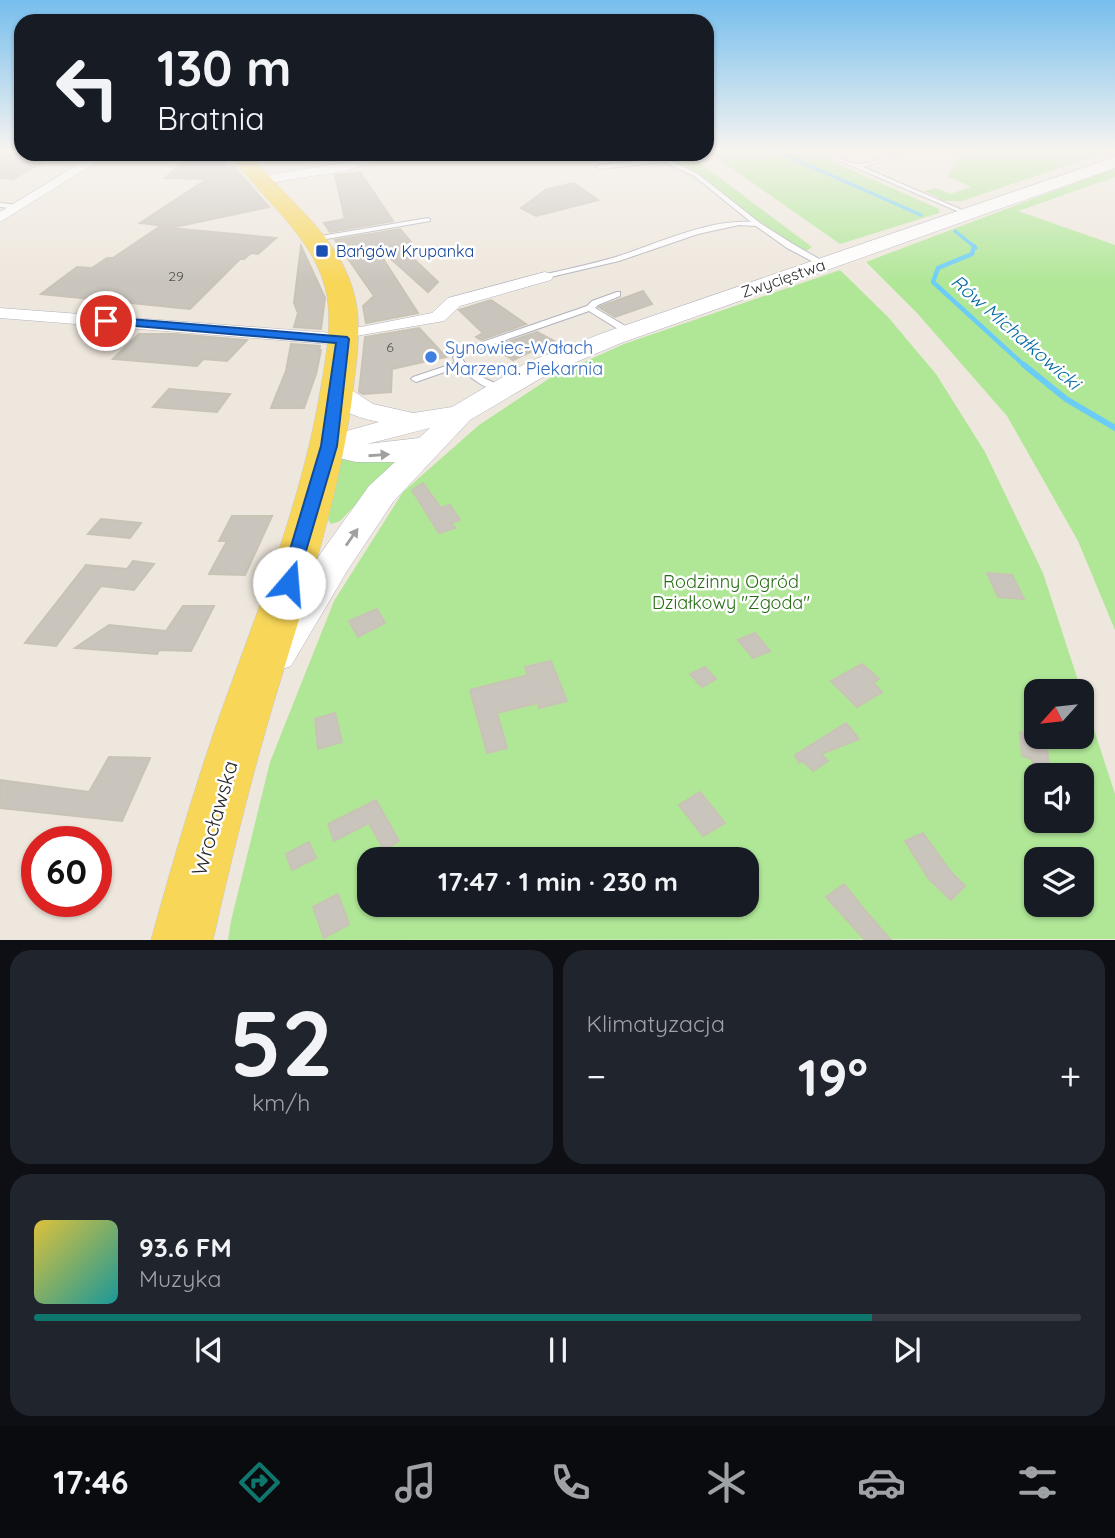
<!DOCTYPE html>
<html lang="pl">
<head>
<meta charset="utf-8">
<style>
  :root { --surface:#171b24; --page:#20242c; --text:#f1f3f6; --muted:#9ea1a6; --line:#363941; --accent:#0f766e }
  body { margin:0; font-family:Quicksand,sans-serif; background:var(--page); color:var(--text); height:100vh; display:flex; flex-direction:column; font-size:26px; white-space:nowrap }
  * { box-sizing:border-box; margin:0 }
  p { font-size:23px; color:var(--muted) }
  .icon { flex:none; width:38px; height:38px; fill:none; stroke:currentColor; stroke-width:2; stroke-linecap:round; stroke-linejoin:round }
  .map { position:relative; height:940px; overflow:hidden }
  .drawer { display:flex; flex-direction:column; gap:10px; padding:10px; background:#0d0f14; flex:1 }
  .drawer>* { flex:none }
  .top-card { position:absolute; left:14px; top:14px; width:700px; height:147px; border-radius:21px; box-shadow:0 2px 5px #0004; background:#171b24; color:var(--text); overflow:hidden }
  .needle { width:46px; rotate:243deg }
  .buttons { position:absolute; left:1024px; top:679px; display:grid; gap:14px }
  .buttons a { display:grid; place-items:center; width:70px; height:70px; border-radius:14px; background:var(--surface); box-shadow:0 2px 5px #0004; font-size:35px }
  .speed { position:absolute; left:21px; top:826px; display:flex; gap:14px; font-size:35px; font-weight:700; text-align:center }
  .speed>* { display:grid; place-content:center; width:91px; height:91px; border-radius:50%; background:var(--surface); box-shadow:0 2px 5px #0004; line-height:1 }
  .speed .limit { border:10px solid #d22; background:#fff; color:#111 }
  .pin { position:absolute; display:grid; place-items:center; width:60px; height:60px; color:#fff; margin:-30px; border:4px solid #fff; border-radius:50%; box-shadow:0 2px 7px #0007 }
  .me { position:absolute; width:77px; margin:-38px; rotate:18deg; stroke-linejoin:round; filter:drop-shadow(0 0 5px #0008) }
  .turn { display:flex; align-items:center; gap:24px; height:147px; padding:0 28px; font-size:32px }
  .turn .icon { width:91px; height:91px; stroke-width:2.5 }
  .turn b { display:block; font-size:49px; line-height:60px }
  .big { font-size:52px; font-weight:700; line-height:1.1 }
  .drawer .tile { flex:1; display:flex; flex-direction:column; justify-content:center; gap:10px; min-width:0; padding:0 24px; border-radius:21px; background:var(--page) }
  .drawer .dial { align-items:center; gap:0 }
  .dial b { font-size:91px; line-height:1 }
  .song { display:flex; align-items:center; gap:21px }
  .cover { width:84px; height:84px; border-radius:10px; background:linear-gradient(135deg,hsl(50 70% 55%),hsl(180 70% 35%)) }
  .played { height:7px; border-radius:4px; background:linear-gradient(90deg,var(--accent) 80%,var(--line) 80%) }
  .keys { display:flex; justify-content:space-around; direction:ltr }
  .heat { display:flex; justify-content:space-between; align-items:center; font-size:38px; direction:ltr }
  .drawer .tiles { flex:1; display:grid; gap:10px; grid-template-columns:1fr 1fr }
  .tile:last-child { grid-column:span 2 }
  .trip { position:absolute; left:357px; top:847px; width:402px; height:70px; border-radius:21px; background:var(--surface); box-shadow:0 2px 5px #0004; font-weight:700; line-height:70px; text-align:center }
  .tab-bar { display:flex; height:112px; justify-content:space-around; align-items:center; background:#090b0e; color:var(--muted) }
  .tab-bar .icon { width:49px; height:49px }
  .tab-bar .on { color:var(--accent) }
  .tab-bar b { font-size:32px; color:var(--text) }
  .map>svg:first-child { display:block }
  .green { fill:#b0e797; fill-rule:evenodd }
  .lines { fill:none; stroke-linecap:round; stroke-linejoin:round }
  .stream-far2 { stroke:#6bcdf5; stroke-width:3.5 }
  .stream-far1 { stroke:#6bcdf5; stroke-width:4.5 }
  .stream { stroke:#6bcdf5; stroke-width:6 }
  .building { fill:#c9c4bc; stroke:#c9c3b6; stroke-width:2 }
  .service-casing { stroke:#b1b3c0; stroke-width:2 }
  .minor-casing { stroke:#b1b3c0; stroke-width:1 }
  .secondary-casing { stroke:#b1b3c0; stroke-width:1 }
  .primary-casing { stroke:#c8c8c8; stroke-width:1 }
  .service { fill:#fff; fill-rule:evenodd }
  .minor { fill:#fff; fill-rule:evenodd }
  .secondary { fill:#fff; fill-rule:evenodd }
  .primary { fill:#f8d658; fill-rule:evenodd }
  .oneway { fill:#a0a0a0 }
  .route { fill:#1a73e8; stroke:#114b97; stroke-width:2 }
  .transit-dot { fill:#1a4fb4; stroke:#fff; stroke-width:2.5 }
  .shop-dot { fill:#3f7fe0; stroke:#fff; stroke-width:2.5 }
  .labels { text-anchor:middle; dominant-baseline:central; stroke-width:5; stroke-linejoin:round; paint-order:stroke }
  .number-label { font-size:14px; fill:#52514f }
  .far-transit-label { font-size:16px; fill:#164399; stroke:#fff; text-anchor:start }
  .far-street-label { font-size:16px; fill:#2b2b2b; stroke:#fff }
  .shop-label { font-size:18px; fill:#366cbe; stroke:#fff; text-anchor:start }
  .park-label { font-size:18px; fill:#276d16; stroke:#fff }
  .water-label { font-size:19px; font-style:italic; fill:#066ba4; stroke:#fff }
  .near-street-label { font-size:21px; fill:#2b2b2b; stroke:#fff }
</style>
</head>
<body>
<div class="map">
<svg width="1115" height="940" viewBox="0 0 1115 940">
  <rect width="100%" height="100%" fill="#eee7dd"/>
  <g class="green">
    <polygon points="707,151 809,151 939,209 939,213 840,244"/>
    <polygon points="970,151 1109,151 962,201 945,201 924,191 936,188 950,194 971,187 947,176 961,154"/>
    <polygon points="651,154 688,154 812,247 805,252 729,204 691,174"/>
    <polygon points="1115,168 1115,177 1018,211 1115,245 1115,630 1078,541 1007,416 917,313 866,262"/>
    <path d="M840,270l48,47 48,57 49,78 58,121 72,221v145l-887,1 3,-19 39,-159 64,-161 69,-109 76,-67 74,-49 71,-32zM1036,691h46v46h-46zM1036,775h46v46h-46zM369,859h378v46h-378zM1036,859h46v46h-46z"/>
    <polygon points="342,456 399,460 340,521 331,524 328,520"/>
  </g>
  <g class="lines">
    <g class="stream-far2">
      <polyline points="776,151 921,215"/>
      <polyline points="955,231 976,248"/>
    </g>
    <polyline class="stream-far1" points="974,246 972,254 938,268 933,282 1026,367"/>
    <polyline class="stream" points="1024,365 1066,399 1115,428"/>
  </g>
  <g class="building">
    <polygon points="0,154 58,154 13,179 0,178"/>
    <polygon points="221,156 228,169 234,167 269,207 175,227 140,223 207,179 165,178 183,161"/>
    <polygon points="360,172 393,221 330,232 324,223 345,219 335,175"/>
    <polygon points="574,183 598,200 536,216 521,208 547,189"/>
    <polygon points="159,227 276,238 258,254 251,253 244,259 240,259 190,309 41,294 77,267 92,268 107,258 113,258"/>
    <polygon points="400,229 411,242 399,245 438,282 428,292 380,249 378,251 418,313 366,323 363,306 374,296 335,240"/>
    <polygon points="301,246 325,298 321,329 294,327 298,313 294,303"/>
    <polygon points="643,291 652,304 615,317 599,307"/>
    <polygon points="491,300 526,324 481,340 476,337 483,333 459,310"/>
    <polygon points="419,328 446,357 392,369 391,392 363,394 359,392 365,337"/>
    <polygon points="537,332 554,341 513,360 493,347"/>
    <polygon points="139,334 175,334 247,340 227,361 203,359 197,366 113,359"/>
    <polygon points="291,344 320,346 319,350 321,350 316,374 304,408 271,408 286,371"/>
    <polygon points="169,389 230,394 217,412 153,407"/>
    <polygon points="423,483 441,508 450,505 460,520 451,523 455,528 439,533 412,490"/>
    <polygon points="232,516 272,516 245,575 209,574 227,541 219,541"/>
    <polygon points="101,519 141,523 130,538 88,534"/>
    <polygon points="133,561 154,564 134,590 101,586 56,646 25,643 86,565 127,569"/>
    <polygon points="987,573 1012,575 1024,599 998,597"/>
    <polygon points="183,606 214,606 191,651 159,650 157,654 75,648 109,625 166,631"/>
    <polygon points="377,609 385,623 358,637 349,621"/>
    <polygon points="755,633 770,651 753,658 738,640"/>
    <polygon points="551,661 567,701 539,708 538,703 497,713 507,748 487,753 470,690 528,675 525,667"/>
    <polygon points="862,664 879,679 873,683 882,692 857,707 831,681"/>
    <polygon points="705,667 716,679 702,687 690,674"/>
    <polygon points="335,713 342,742 318,749 315,719"/>
    <polygon points="846,723 859,739 821,754 828,761 813,771 803,761 799,763 795,755"/>
    <polygon points="1020,732 1046,738 1050,775 1034,771 1032,759 1022,756"/>
    <polygon points="109,757 150,758 122,821 0,808 0,780 89,792"/>
    <polygon points="700,792 725,823 703,836 679,805"/>
    <polygon points="376,800 399,841 384,850 369,823 334,841 328,824"/>
    <polygon points="923,833 951,872 965,886 951,900 929,879 905,841"/>
    <polygon points="309,842 316,858 292,870 286,854"/>
    <polygon points="844,884 868,914 891,940 865,940 826,897"/>
    <polygon points="338,894 349,924 324,938 313,907"/>
  </g>
  <g class="lines">
    <defs>
      <g id="service">
        <path d="M817,151c15,0 30,14 42,13 17,0 35,-13 55,-13l-51,16 106,46 -5,1z"/>
        <path d="M665,158l33,16 62,49 33,21 35,20 -7,2 -34,-18 -31,-22 -17,-1 -41,9 -79,27 -77,18v-4c25,-6 50,-11 74,-18 40,-13 92,-38 135,-35l-57,-46 -30,-14 -65,7 -3,-2 3,-2z"/>
        <polygon points="0,203 18,205 21,207 18,209 0,207"/>
        <polygon points="428,218 430,219 430,221 315,241 311,239 315,237"/>
        <path d="M617,292h3v4l-22,9 -3,3 37,22v4h-6l-37,-23 -121,42 -6,5c7,16 28,22 43,30l2,2 -2,2c-16,0 -35,-14 -46,-25l-43,15 -5,-3 2,-2 42,-14 -2,-6 9,-8 125,-43 5,-5z"/>
      </g>
      <g id="minor">
        <polygon points="95,154 110,154 0,222 0,212"/>
        <polygon points="375,154 394,154 345,171 262,184 255,180 262,176 343,163"/>
        <polygon points="545,272 551,274 553,277 551,280 460,306 444,321 350,337 349,343 342,345 0,318 0,308 333,333 336,328 361,327 432,313 448,298"/>
      </g>
      <path id="secondary" d="M1115,157v11l-494,175 -73,31 -78,46 -77,82 -46,69 -56,95 -14,5 -14,-5 -6,-11 64,-102 48,-67 26,-24h-39l-38,-9 -4,-7 4,-7 61,-17c-20,-4 -43,-11 -56,-29l4,-6 10,-2 10,2 26,17 40,9 39,-6 76,-45 75,-29zM430,428l-11,10 -52,6z"/>
      <path id="primary" d="M230,154h20c34,44 85,78 102,133 10,30 6,64 2,95 -13,119 -55,232 -88,347 -20,70 -37,140 -53,211h-62c20,-72 41,-144 65,-214 40,-113 87,-225 106,-345 5,-30 11,-64 3,-94 -14,-53 -65,-89 -95,-133z"/>
    </defs>
    <use href="#service" class="service-casing"/>
    <use href="#minor" class="minor-casing"/>
    <use href="#secondary" class="secondary-casing"/>
    <use href="#primary" class="primary-casing"/>
    <use href="#service" class="service"/>
    <use href="#minor" class="minor"/>
    <use href="#secondary" class="secondary"/>
    <use href="#primary" class="primary"/>
  </g>
  <defs><path id="oneway-solid" d="M-6-.8H1V-3.2L6.5 0L1 3.2V.8H-6Z" transform="scale(1.75)"/></defs>
  <g class="oneway">
    <use href="#oneway-solid" transform="translate(379 455) rotate(-4)"/>
    <use href="#oneway-solid" transform="translate(352 537) rotate(-55)"/>
  </g>
  <linearGradient id="sky" x2="0" y2="1"><stop stop-color="#76beed"/><stop offset="0.53" stop-color="#f7f4f0"/><stop offset="1" stop-color="#f7f4f0" stop-opacity="0"/></linearGradient>
  <rect width="1115" height="283" fill="url(#sky)"/>
  <polygon class="route" points="106,317 347,337 349,339 337,446 295,588 282,588 280,583 321,446 336,343 101,323 101,318"/>
  <rect class="transit-dot" x="315" y="244" width="14" height="14" rx="3.5"/>
  <circle class="shop-dot" cx="431" cy="357" r="7"/>
  <g class="labels">
    <g class="number-label">
      <text x="176" y="276">29</text>
      <text x="390" y="347">6</text>
    </g>
    <g class="far-transit-label">
      <text x="336" y="251">Bańgów Krupanka</text>
    </g>
    <g class="far-street-label">
      <text transform="translate(783 278) rotate(-19)">Zwycięstwa</text>
    </g>
    <g class="shop-label">
      <text x="445" y="347">Synowiec-Wałach<tspan x="445" dy="21">Marzena. Piekarnia</tspan></text>
    </g>
    <g class="park-label">
      <text x="731" y="581">Rodzinny Ogród<tspan x="731" dy="21">Działkowy "Zgoda"</tspan></text>
    </g>
    <g class="water-label">
      <text transform="translate(1016 332) rotate(41)">Rów Michałkowicki</text>
    </g>
    <g class="near-street-label">
      <text transform="translate(214 818) rotate(-74)">Wrocławska</text>
    </g>
  </g>
</svg>
<div class="buttons">
<a><svg class="needle" viewBox="-14 -14 28 28"><path d="M0-13l5 13h-10z" fill="#e53935"/><path d="M0 13l5-13h-10z" fill="#9ea1a6"/></svg></a>
<a><svg class="icon" aria-label="sound" viewBox="0 0 24 24"><path d="M4 9h4l5-4v14l-5-4H4zM17 9q2 3 0 6"/></svg></a>
<a><svg class="icon" aria-label="layers" viewBox="0 0 24 24"><path d="M12 4l9 5-9 5-9-5zM3 14l9 5 9-5"/></svg></a>
</div>
<div class="speed"><div class="limit">60</div></div>
<div class="pin" style="left:106px;top:321px;background:#d93025"><svg class="icon" aria-label="arrive" viewBox="0 0 24 24"><path d="M6 21V4h12l-3 4 3 4H6"/></svg></div>
<svg class="me" style="left:289px;top:583px" viewBox="-20 -20 40 40"><circle r="19" fill="#fff"/><path d="M0-13L10 11 0 6-10 11z" fill="#1a73e8"/></svg>
<div class="trip">17:47 · 1 min · 230 m</div>
<div class="top-card">
<div class="turn"><svg class="icon" aria-label="left" viewBox="0 0 24 24"><path d="M17 20v-9H6M10 6l-5 5 5 5"/></svg><div><b>130 m</b>Bratnia</div></div>
</div>
</div>
<section class="drawer">
<div class="tiles">
<div class="tile dial"><b>52</b><p>km/h</p></div>
<div class="tile"><p>Klimatyzacja</p>
<div class="heat"><a>−</a><b class="big">19°</b><a>+</a></div>
</div>
<div class="tile">
<div class="song"><i class="cover"></i><div><b>93.6 FM</b><p>Muzyka</p></div></div>
<div class="played"></div>
<div class="keys"><svg class="icon" aria-label="previous" viewBox="0 0 24 24"><path d="M18 5L8 12l10 7zM5 5v14"/></svg><svg class="icon" aria-label="pause" viewBox="0 0 24 24"><path d="M8 5v14M16 5v14"/></svg><svg class="icon" aria-label="next" viewBox="0 0 24 24"><path d="M6 5l10 7-10 7zM19 5v14"/></svg></div>
</div>
</div>
</section>
<nav class="tab-bar">
<b>17:46</b>
<svg class="icon on" aria-label="directions" viewBox="0 0 24 24"><path d="M12 3l9 9-9 9-9-9zM9 14v-3h6M13 9l2 2-2 2"/></svg>
<svg class="icon" aria-label="music" viewBox="0 0 24 24"><path d="M9 18V5l10-2v13"/><circle cx="6" cy="18" r="3"/><circle cx="16" cy="16" r="3"/></svg>
<svg class="icon" aria-label="phone" viewBox="0 0 24 24"><path d="M5 4h4l2 5-3 2q2 4 5 5l2-3 5 2v4C11 20 4 13 5 4z"/></svg>
<svg class="icon" aria-label="climate" viewBox="0 0 24 24"><path d="M12 3v18M4 7l16 10M4 17L20 7"/></svg>
<svg class="icon" aria-label="car" viewBox="0 0 24 24"><path d="M5 17H2v-5l4-1 3-4h7l3 4 3 1v5h-3M9 17h6M6 11h13"/><circle cx="7" cy="17" r="2"/><circle cx="17" cy="17" r="2"/></svg>
<svg class="icon" aria-label="filters" viewBox="0 0 24 24"><path d="M4 7h16M4 17h16"/><circle cx="9" cy="7" r="2"/><circle cx="15" cy="17" r="2"/></svg>
</nav>
</body>
</html>
